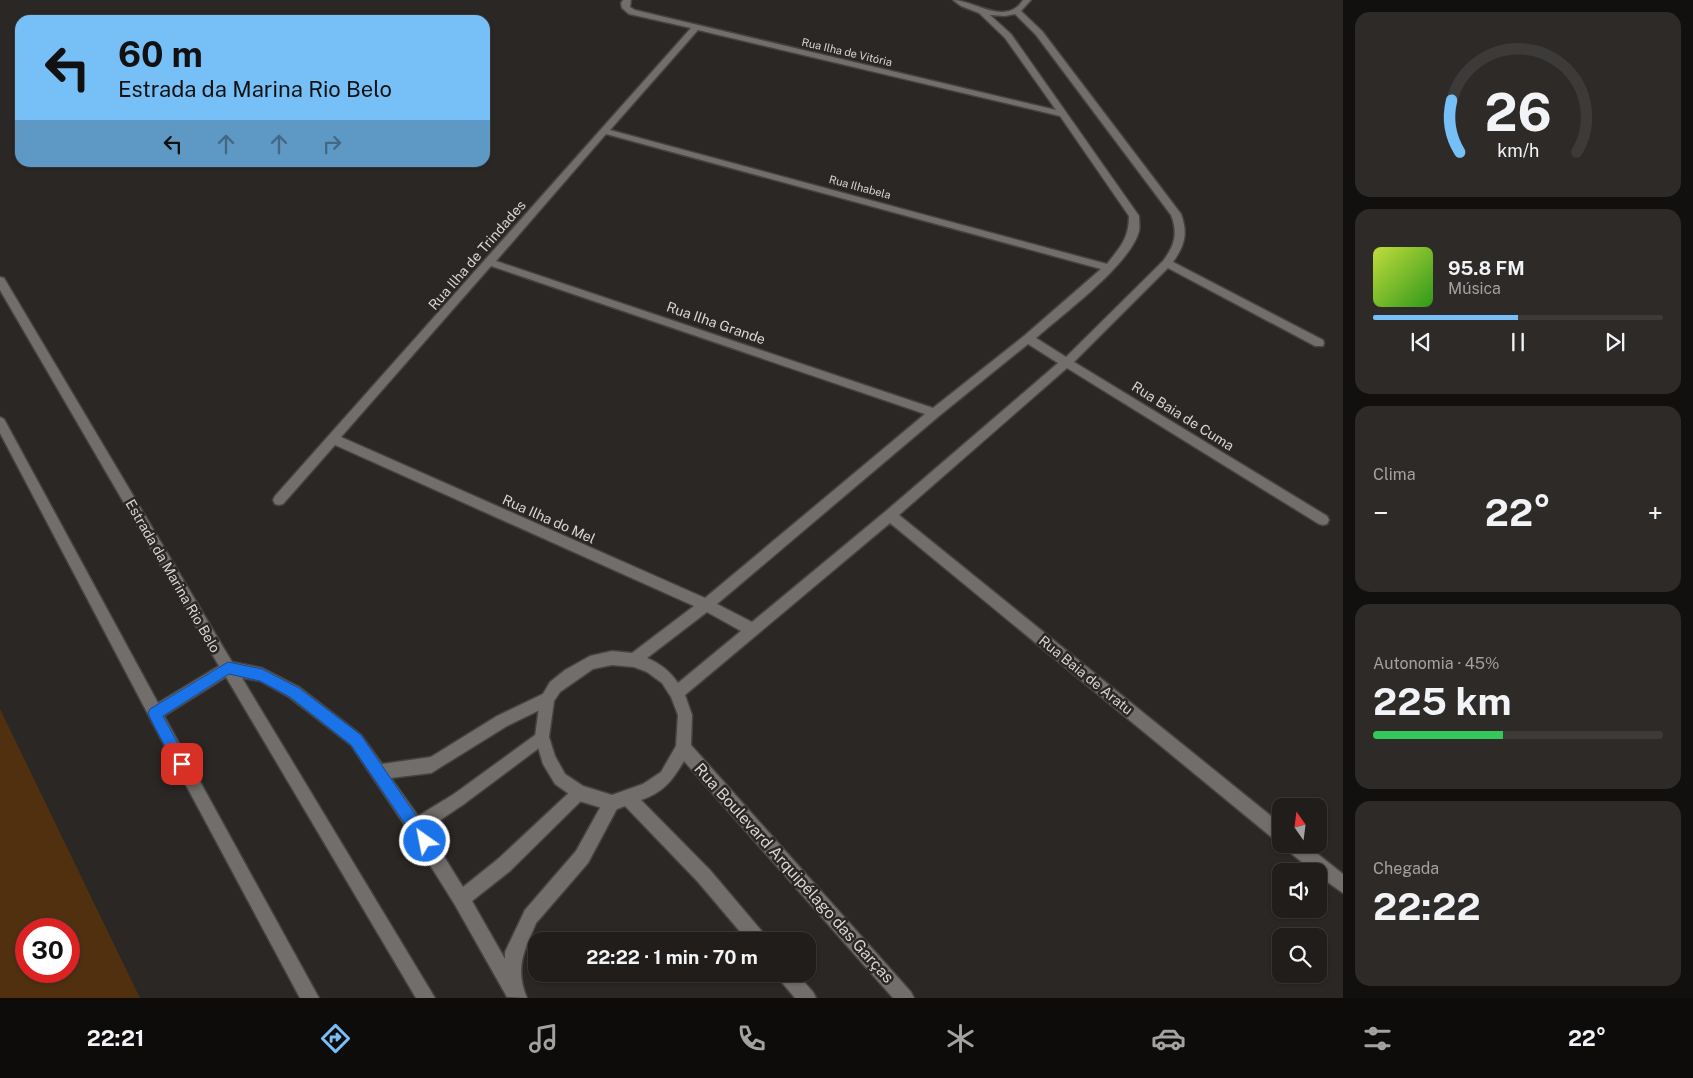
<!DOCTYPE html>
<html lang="pt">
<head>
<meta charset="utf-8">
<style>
  :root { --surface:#201d1b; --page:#2d2a28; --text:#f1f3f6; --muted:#a2a2a3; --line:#3d3b3a; --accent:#76c0f7 }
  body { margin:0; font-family:"Public Sans",sans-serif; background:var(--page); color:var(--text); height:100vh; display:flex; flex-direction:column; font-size:19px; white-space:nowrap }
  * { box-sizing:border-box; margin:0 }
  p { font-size:16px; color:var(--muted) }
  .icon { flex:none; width:28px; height:28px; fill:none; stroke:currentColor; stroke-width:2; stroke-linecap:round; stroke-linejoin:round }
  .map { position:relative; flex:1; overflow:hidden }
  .side { display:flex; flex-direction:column; gap:12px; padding:12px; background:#12100f; width:350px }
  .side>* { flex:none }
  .banner { position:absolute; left:15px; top:15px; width:475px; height:152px; border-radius:15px; box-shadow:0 1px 4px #0004,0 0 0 1px var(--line); background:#76c0f7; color:#111; overflow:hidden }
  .needle { width:32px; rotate:346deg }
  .buttons { position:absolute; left:1272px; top:798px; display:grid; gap:10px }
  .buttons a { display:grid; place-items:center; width:55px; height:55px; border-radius:10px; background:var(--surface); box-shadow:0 1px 4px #0004,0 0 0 1px var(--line); font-size:25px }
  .speed { position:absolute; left:15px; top:918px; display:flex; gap:10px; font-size:25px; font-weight:700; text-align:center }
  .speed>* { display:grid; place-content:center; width:65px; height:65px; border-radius:50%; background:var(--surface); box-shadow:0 1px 4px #0004,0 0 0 1px var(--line); line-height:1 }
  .speed .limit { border:8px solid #d22; background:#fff; color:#111 }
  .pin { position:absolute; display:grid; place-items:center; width:42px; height:42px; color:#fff; margin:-21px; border-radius:10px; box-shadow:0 2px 8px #0006 }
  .me { position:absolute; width:55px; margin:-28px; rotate:327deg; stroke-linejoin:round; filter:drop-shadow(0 0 4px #0008) }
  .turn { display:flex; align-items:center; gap:18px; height:105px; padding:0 20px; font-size:22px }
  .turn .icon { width:65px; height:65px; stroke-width:2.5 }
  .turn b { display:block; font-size:35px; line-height:42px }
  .lanes { display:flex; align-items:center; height:48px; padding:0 20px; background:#0003; justify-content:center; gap:25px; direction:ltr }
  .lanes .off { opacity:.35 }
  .big { font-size:38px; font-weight:700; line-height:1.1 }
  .side .widget { flex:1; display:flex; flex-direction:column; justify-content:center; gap:8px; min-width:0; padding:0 18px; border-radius:15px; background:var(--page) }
  .side .dial { align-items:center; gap:0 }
  .dial svg { height:130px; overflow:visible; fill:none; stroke:var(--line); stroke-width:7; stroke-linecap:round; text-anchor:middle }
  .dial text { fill:var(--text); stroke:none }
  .song { display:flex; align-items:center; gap:15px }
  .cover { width:60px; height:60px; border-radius:8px; background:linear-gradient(135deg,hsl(70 70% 55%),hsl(110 70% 35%)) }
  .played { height:5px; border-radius:2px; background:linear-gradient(90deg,var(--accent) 50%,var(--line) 50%) }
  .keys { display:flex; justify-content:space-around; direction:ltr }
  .heat { display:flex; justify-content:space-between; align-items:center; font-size:28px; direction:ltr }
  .charge { height:8px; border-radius:4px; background:linear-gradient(90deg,#34c759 45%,var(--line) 0) }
  .trip { position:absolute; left:528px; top:932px; width:288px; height:50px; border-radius:15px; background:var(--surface); box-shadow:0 1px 4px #0004,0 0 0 1px var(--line); font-weight:700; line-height:50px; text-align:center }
  .dock { display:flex; height:80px; justify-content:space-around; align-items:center; background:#0d0c0b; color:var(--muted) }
  .dock .icon { width:35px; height:35px }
  .dock .active { color:var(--accent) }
  .dock b { font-size:22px; color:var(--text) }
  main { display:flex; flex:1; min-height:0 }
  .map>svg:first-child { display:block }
  .green { fill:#51300f; fill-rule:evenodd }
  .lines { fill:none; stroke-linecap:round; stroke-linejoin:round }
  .service-casing { stroke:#454341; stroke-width:3 }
  .minor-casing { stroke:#454341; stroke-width:3 }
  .service { fill:#716e6b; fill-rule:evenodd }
  .minor { fill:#716e6b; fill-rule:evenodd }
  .route { fill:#1a73e8; stroke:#114b97 }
  .labels { text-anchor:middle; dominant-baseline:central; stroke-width:5; stroke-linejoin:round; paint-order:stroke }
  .far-street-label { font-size:11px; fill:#d8d6d4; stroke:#2a2724 }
  .street-label { font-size:14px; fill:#d8d6d4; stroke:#2a2724 }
  .near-street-label { font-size:16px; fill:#d8d6d4; stroke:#2a2724 }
</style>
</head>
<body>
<main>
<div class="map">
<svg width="1343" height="998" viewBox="0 0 1343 998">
  <rect width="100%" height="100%" fill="#2a2724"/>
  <path class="green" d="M0,709l140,289h-140zM26,929h43v42h-43z"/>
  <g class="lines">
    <defs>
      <g id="service">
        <polygon points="547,692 552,694 554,699 552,704 507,726 436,770 431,773 426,770 423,765 426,760 497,716"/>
        <polygon points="542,730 547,732 549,737 547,742 464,804 459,807 454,804 451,799 454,794"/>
        <polygon points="579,785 584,788 587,793 584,798 510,871 504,873 498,871 496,865 498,859 574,788"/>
        <polygon points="612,795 618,797 620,803 588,863 537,922 531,924 525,922 523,916 525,910 576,851 606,797"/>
      </g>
      <g id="minor">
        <path d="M623,0h8l-1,7 5,3 421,100 -51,-72 -26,-25 -18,-7 -8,-6c21,0 53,27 70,0h8l-10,11 21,20 139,183c7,19 4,31 -8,48l150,78 1,3 -1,3h-8l-147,-78 -94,94 253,154 2,4 -2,4 -4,1 -4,-1 -252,-156 -168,147 382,309v18l-6,-2 -385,-317 -205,172 7,20 -1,30 220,247 3,6h-21l-209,-237c-12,20 -20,31 -43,39l69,70 55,65 2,6h-19l-50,-59 -73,-76 -13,5 -33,-10 -24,-17 -12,-20 -8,-27 5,-38 10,-17 15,-12 25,-14 22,-5 20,2 62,-47 -359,-161 -52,59 -4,1 -4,-1 -2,-4 2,-4 416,-468 -62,-14 -7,-6 -1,-5zM1015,14l21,21 135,180c7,18 4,30 -8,46l-97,96 -30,-19c26,-23 95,-74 103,-107 1,-4 0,-10 0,-15l-128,-182 -21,-19 15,1zM698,30l362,86 69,100c0,23 -9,31 -22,48l-497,-134zM606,134l495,135 -77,67 -91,72 -437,-147zM491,266l434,148 -220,184 -364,-161zM1028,344l30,19 -172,148 -134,111 -35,-18 222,-188zM707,612l34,19 -63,52c-8,-12 -17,-19 -31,-25zM612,665l22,2 13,5 15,11 9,14 7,18 -2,31 -15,26 -18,12 -31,11 -29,-9 -18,-12 -10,-18 -6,-19 5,-36 6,-9 33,-23z"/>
        <path d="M0,277l4,1 228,384 30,6 37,19 62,48 21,29 49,-7 5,3 3,5 -3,5 -5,3 -40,5 27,38 36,-22 5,-3 5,3 3,5 -3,5 -37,25 36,58 35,-28 6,-2 6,2 2,6 -2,6 -38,30 33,58v-7l20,-42 6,-2 6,2 2,6c-12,30 -26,49 -12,82l-20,-1 -52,-92 -45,-72 -59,-88 -62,-48 -29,-16 -18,-3 193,320h-19l-190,-321 -62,39 155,282h-19l-150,-280 -150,-285v-16l4,2 154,284 61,-37 -219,-376z"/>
        <polygon points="1285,844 1305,844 1343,874 1343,893 1319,876 1319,871 1313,871 1287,850"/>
        <polygon points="777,974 797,974 813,992 816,998 795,998 780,980"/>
      </g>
    </defs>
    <use href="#service" class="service-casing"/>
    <use href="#minor" class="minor-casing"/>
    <use href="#service" class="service"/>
    <use href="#minor" class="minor"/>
  </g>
  <polygon class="route" points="228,662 262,669 299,688 361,735 430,836 433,841 430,846 425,849 420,846 351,745 290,697 260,681 229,674 163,716 189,764 187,769 182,771 177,769 150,718 148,713 150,709"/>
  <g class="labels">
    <g class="far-street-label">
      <text transform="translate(847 52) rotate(13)">Rua Ilha de Vitória</text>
      <text transform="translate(860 187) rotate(15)">Rua Ilhabela</text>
    </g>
    <g class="street-label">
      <text transform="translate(477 255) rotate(-49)">Rua Ilha de Trindades</text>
      <text transform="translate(716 323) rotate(19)">Rua Ilha Grande</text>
      <text transform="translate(1183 416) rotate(32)">Rua Baia de Cuma</text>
      <text transform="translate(549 519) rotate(24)">Rua Ilha do Mel</text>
      <text transform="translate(173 576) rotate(60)">Estrada da Marina Rio Belo</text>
      <text transform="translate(1086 675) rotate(39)">Rua Baia de Aratu</text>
    </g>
    <g class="near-street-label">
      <text transform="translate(794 873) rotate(48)">Rua Boulevard Arquipélago das Garças</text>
    </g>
  </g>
</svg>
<div class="buttons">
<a><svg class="needle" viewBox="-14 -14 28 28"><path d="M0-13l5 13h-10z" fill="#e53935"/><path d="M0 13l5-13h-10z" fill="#a2a2a3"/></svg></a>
<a><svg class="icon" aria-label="sound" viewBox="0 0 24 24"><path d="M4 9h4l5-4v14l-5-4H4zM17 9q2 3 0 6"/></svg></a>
<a><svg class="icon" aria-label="search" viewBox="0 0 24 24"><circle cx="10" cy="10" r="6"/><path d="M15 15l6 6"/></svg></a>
</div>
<div class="speed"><div class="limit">30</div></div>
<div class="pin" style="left:182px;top:764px;background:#d93025"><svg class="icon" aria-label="arrive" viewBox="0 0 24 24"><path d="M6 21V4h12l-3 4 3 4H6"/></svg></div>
<svg class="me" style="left:425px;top:841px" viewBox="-20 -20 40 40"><circle r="17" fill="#1a73e8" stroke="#fff" stroke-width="3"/><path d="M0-11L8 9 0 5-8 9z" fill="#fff"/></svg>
<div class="trip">22:22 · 1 min · 70 m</div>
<div class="banner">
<div class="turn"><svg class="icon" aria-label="left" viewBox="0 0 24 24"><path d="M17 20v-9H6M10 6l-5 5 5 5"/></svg><div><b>60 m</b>Estrada da Marina Rio Belo</div></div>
<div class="lanes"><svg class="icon" aria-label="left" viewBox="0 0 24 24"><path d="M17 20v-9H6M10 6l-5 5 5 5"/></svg><svg class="icon off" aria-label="ahead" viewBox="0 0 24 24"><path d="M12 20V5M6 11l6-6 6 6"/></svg><svg class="icon off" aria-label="ahead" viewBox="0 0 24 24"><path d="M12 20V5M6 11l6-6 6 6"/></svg><svg class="icon off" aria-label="right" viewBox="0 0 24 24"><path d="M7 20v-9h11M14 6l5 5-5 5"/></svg></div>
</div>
</div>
<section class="side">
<div class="widget dial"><svg viewBox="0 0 100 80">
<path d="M14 69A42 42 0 1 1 86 69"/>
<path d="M14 69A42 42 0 0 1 9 37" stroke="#76c0f7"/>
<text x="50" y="56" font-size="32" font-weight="700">26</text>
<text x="50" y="72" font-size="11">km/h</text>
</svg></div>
<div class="widget">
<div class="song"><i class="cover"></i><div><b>95.8 FM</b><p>Música</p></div></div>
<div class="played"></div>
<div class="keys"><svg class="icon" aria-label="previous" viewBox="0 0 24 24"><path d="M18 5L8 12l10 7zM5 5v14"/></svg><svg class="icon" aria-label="pause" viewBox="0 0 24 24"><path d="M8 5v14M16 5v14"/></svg><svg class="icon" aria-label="next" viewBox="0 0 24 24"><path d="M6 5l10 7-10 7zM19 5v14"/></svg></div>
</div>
<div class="widget"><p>Clima</p>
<div class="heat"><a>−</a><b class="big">22°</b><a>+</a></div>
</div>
<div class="widget"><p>Autonomia · 45%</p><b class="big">225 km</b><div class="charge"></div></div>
<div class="widget"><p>Chegada</p><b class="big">22:22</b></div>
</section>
</main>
<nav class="dock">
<b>22:21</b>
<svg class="icon active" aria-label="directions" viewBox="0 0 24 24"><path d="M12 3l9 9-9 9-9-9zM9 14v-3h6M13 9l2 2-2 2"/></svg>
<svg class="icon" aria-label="music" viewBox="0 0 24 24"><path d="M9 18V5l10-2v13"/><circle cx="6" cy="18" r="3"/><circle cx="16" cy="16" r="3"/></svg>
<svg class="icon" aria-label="phone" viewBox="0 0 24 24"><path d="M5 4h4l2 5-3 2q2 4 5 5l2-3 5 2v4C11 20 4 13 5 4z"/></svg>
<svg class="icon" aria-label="climate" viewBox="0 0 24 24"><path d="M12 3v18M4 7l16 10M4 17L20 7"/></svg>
<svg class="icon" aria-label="car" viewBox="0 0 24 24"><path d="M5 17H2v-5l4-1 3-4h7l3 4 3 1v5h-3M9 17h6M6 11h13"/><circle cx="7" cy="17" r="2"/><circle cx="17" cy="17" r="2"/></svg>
<svg class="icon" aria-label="filters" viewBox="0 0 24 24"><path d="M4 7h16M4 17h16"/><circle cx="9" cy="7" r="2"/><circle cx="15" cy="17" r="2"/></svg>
<b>22°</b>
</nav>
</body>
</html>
